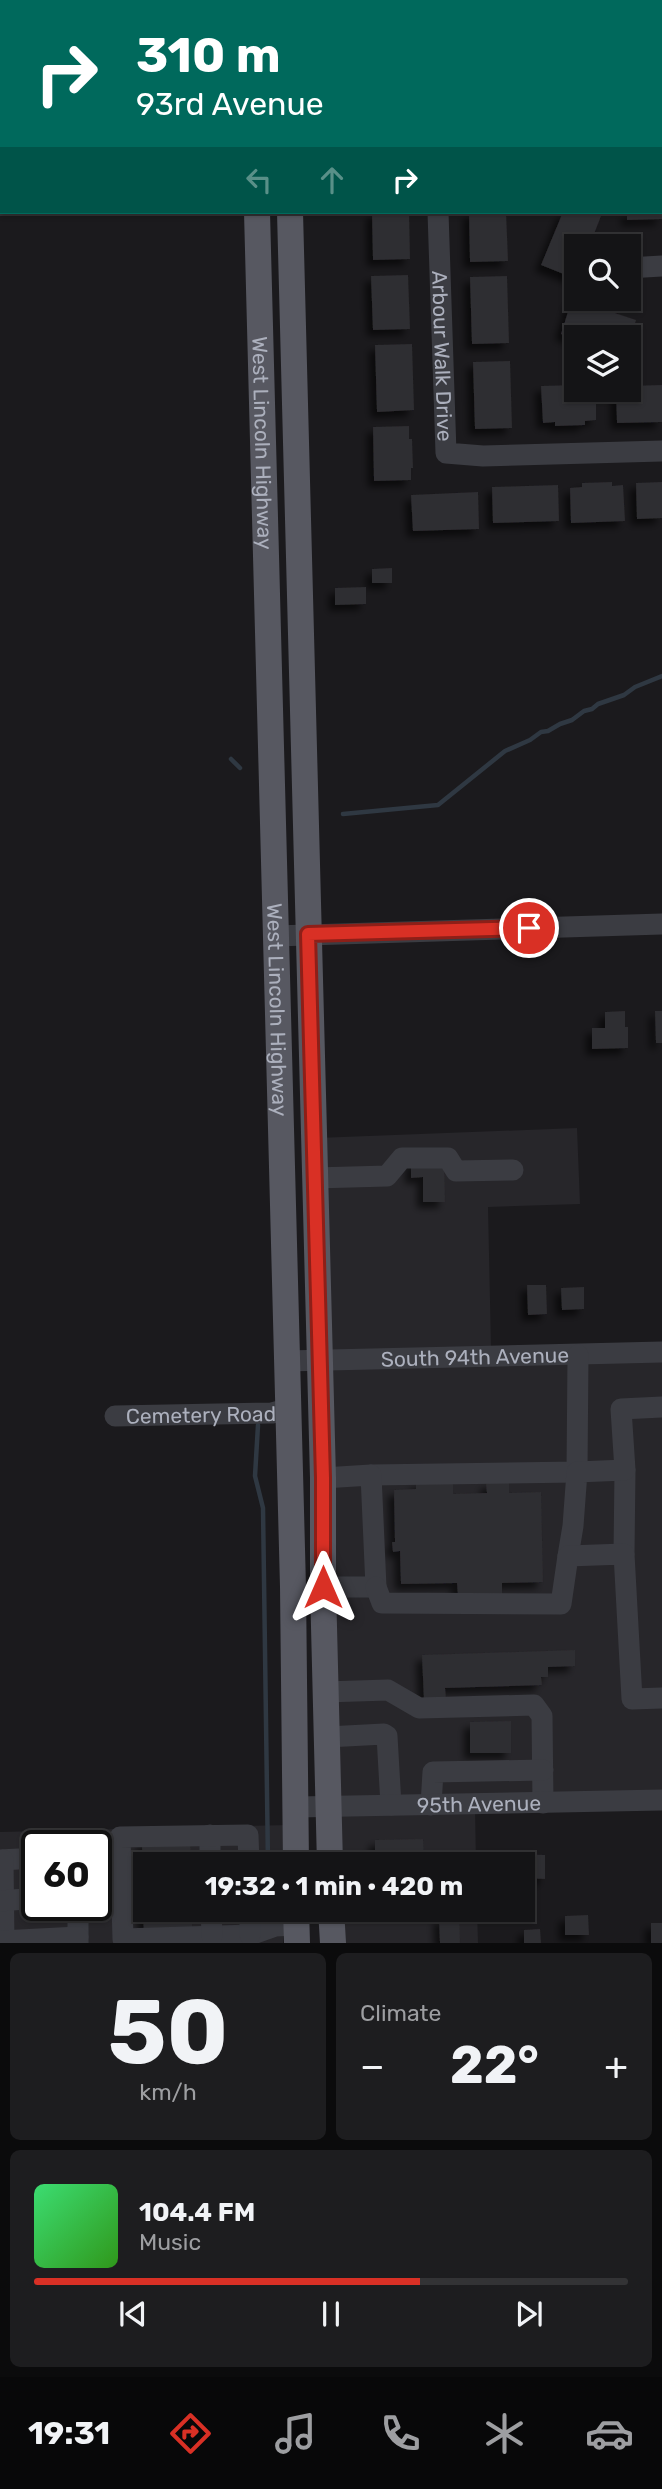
<!DOCTYPE html>
<html lang="en">
<head>
<meta charset="utf-8">
<style>
  :root { --surface:#141416; --page:#1d1d1f; --text:#f1f3f6; --muted:#9d9ea1; --line:#333335; --accent:#d93025 }
  body { margin:0; font-family:Rubik,sans-serif; background:var(--page); color:var(--text); height:100vh; display:flex; flex-direction:column; font-size:26px; white-space:nowrap }
  * { box-sizing:border-box; margin:0 }
  p { font-size:23px; color:var(--muted) }
  .icon { flex:none; width:38px; height:38px; fill:none; stroke:currentColor; stroke-width:2; stroke-linecap:round; stroke-linejoin:round }
  .map { position:relative; height:1943px; overflow:hidden }
  .drawer { display:flex; flex-direction:column; gap:10px; padding:10px; background:#0b0b0c; flex:1 }
  .drawer>* { flex:none }
  .banner { position:absolute; left:0px; top:0px; width:663px; height:214px; box-shadow:0 2px 5px #0004,0 0 0 2px var(--line); background:#00695c; color:#fff; overflow:hidden }
  .buttons { position:absolute; left:564px; top:234px; display:grid; gap:14px }
  .buttons a { display:grid; place-items:center; width:77px; height:77px; border-radius:0px; background:var(--surface); box-shadow:0 2px 5px #0004,0 0 0 2px var(--line); font-size:35px }
  .speed { position:absolute; left:21px; top:1830px; display:flex; gap:14px; font-size:35px; font-weight:700; text-align:center }
  .speed>* { display:grid; place-content:center; width:91px; height:91px; border-radius:50%; background:var(--surface); box-shadow:0 2px 5px #0004,0 0 0 2px var(--line); line-height:1 }
  .speed .limit { border:4px solid #111; border-radius:10px; background:#fff; color:#111 }
  .pin { position:absolute; display:grid; place-items:center; width:60px; height:60px; color:#fff; margin:-30px; border:4px solid #fff; border-radius:50%; box-shadow:0 2px 7px #0007 }
  .me { position:absolute; width:77px; margin:-38px; rotate:0deg; stroke-linejoin:round; filter:drop-shadow(0 0 5px #0008) }
  .turn { display:flex; align-items:center; gap:24px; height:147px; padding:0 21px; font-size:32px }
  .turn .icon { width:91px; height:91px; stroke-width:2.5 }
  .turn b { display:block; font-size:49px; line-height:60px }
  .lanes { display:flex; align-items:center; height:66px; padding:0 21px; background:#0003; justify-content:center; gap:35px; direction:ltr }
  .lanes .off { opacity:.35 }
  .big { font-size:52px; font-weight:700; line-height:1.1 }
  .drawer .tile { flex:1; display:flex; flex-direction:column; justify-content:center; gap:10px; min-width:0; padding:0 24px; border-radius:10px; background:var(--page) }
  .drawer .dial { align-items:center; gap:0 }
  .dial b { font-size:91px; line-height:1 }
  .song { display:flex; align-items:center; gap:21px }
  .cover { width:84px; height:84px; border-radius:10px; background:linear-gradient(135deg,hsl(140 70% 55%),hsl(110 70% 35%)) }
  .played { height:7px; border-radius:4px; background:linear-gradient(90deg,var(--accent) 65%,var(--line) 65%) }
  .keys { display:flex; justify-content:space-around; direction:ltr }
  .heat { display:flex; justify-content:space-between; align-items:center; font-size:38px; direction:ltr }
  .drawer .tiles { flex:1; display:grid; gap:10px; grid-template-columns:1fr 1fr }
  .tile:last-child { grid-column:span 2 }
  .trip { position:absolute; left:133px; top:1852px; width:402px; height:70px; border-radius:0px; background:var(--surface); box-shadow:0 2px 5px #0004,0 0 0 2px var(--line); font-weight:700; line-height:70px; text-align:center }
  .dock { display:flex; height:112px; justify-content:space-around; align-items:center; background:#080809; color:var(--muted) }
  .dock .icon { width:49px; height:49px }
  .dock .selected { color:var(--accent) }
  .dock b { font-size:32px; color:var(--text) }
  .map>svg:first-child { display:block }
  .built { fill:#27262a; fill-rule:evenodd }
  .lines { fill:none; stroke-linecap:round; stroke-linejoin:round }
  .stream { stroke:#2f3842; stroke-width:4.5 }
  .building { fill:#2e2d31; filter:url(#shadow) }
  .minor { stroke:#3b3c42; stroke-width:21 }
  .major { stroke:#575861; stroke-width:26 }
  .route-casing { stroke:#8d1f18; stroke-width:18 }
  .route { stroke:#d93025; stroke-width:12 }
  .labels { text-anchor:middle; dominant-baseline:central; stroke-width:7; stroke-linejoin:round; paint-order:stroke }
  .street-label { font-size:21px; fill:#acb0bd; stroke:#161518 }
</style>
</head>
<body>
<div class="map">
<svg width="662" height="1943" viewBox="0 0 662 1943">
  <defs>
    <filter id="shadow"><feDropShadow dx="-6" dy="6" stdDeviation="3.5" flood-color="#0009"/></filter>
  </defs>
  <rect width="100%" height="100%" fill="#1b1a1d"/>
  <g class="built">
    <polygon points="577,1128 580,1204 488,1207 491,1347 323,1351 317,1138"/>
    <polygon points="662,1350 662,1803 475,1807 476,1864 334,1864 324,1358"/>
    <path d="M290,1825l-2,39h-143v45h140l-2,34h-283v-111zM37,1846h59v60h-59z"/>
    <polygon points="335,1909 477,1909 478,1943 336,1943"/>
  </g>
  <g class="lines">
    <g class="stream">
      <polyline points="231,759 240,768"/>
      <polyline points="343,814 438,805 505,751 530,740 541,732 548,731 560,724 572,720 584,711 592,709 598,704 624,695 635,687 662,676"/>
      <polyline points="258,1425 255,1476 263,1508 268,1864"/>
      <polyline points="269,1909 269,1916"/>
    </g>
  </g>
  <g class="building">
    <polygon points="372,212 409,212 410,259 373,260"/>
    <polygon points="469,212 506,212 508,261 470,262"/>
    <polygon points="563,212 589,212 601,216 589,247 576,247 576,279 541,265"/>
    <polygon points="627,212 662,212 662,219 627,220"/>
    <polygon points="408,275 410,329 373,330 371,276"/>
    <polygon points="507,276 509,343 472,344 470,277"/>
    <polygon points="572,299 636,320 629,343 628,338 576,339 561,334"/>
    <polygon points="412,344 414,410 377,412 375,345"/>
    <polygon points="510,361 512,428 475,429 473,362"/>
    <polygon points="576,385 576,390 596,390 596,420 585,421 585,425 555,426 555,422 543,423 541,386"/>
    <polygon points="662,385 662,422 617,423 616,390 628,390 628,386"/>
    <polygon points="409,426 409,439 412,439 413,468 411,468 411,480 374,481 373,427"/>
    <polygon points="612,482 612,486 623,485 625,521 571,523 570,488 582,487 582,483"/>
    <polygon points="662,482 662,518 637,519 636,483"/>
    <polygon points="558,485 559,521 493,523 492,487"/>
    <polygon points="478,492 479,529 413,531 411,495"/>
    <polygon points="392,568 392,583 372,583 372,569"/>
    <polygon points="366,587 366,604 335,605 335,588"/>
    <polygon points="625,1011 625,1027 628,1027 628,1048 592,1049 592,1028 605,1028 605,1012"/>
    <polygon points="655,1011 662,1011 662,1043 656,1043"/>
    <polygon points="411,1160 444,1160 445,1202 423,1202 423,1177 411,1178"/>
    <polygon points="527,1285 546,1285 547,1314 528,1315"/>
    <polygon points="584,1287 584,1309 562,1310 561,1288"/>
    <polygon points="453,1481 453,1494 487,1493 486,1483 509,1482 509,1493 541,1492 543,1582 502,1583 502,1594 458,1595 457,1583 401,1584 400,1551 393,1552 392,1542 395,1542 394,1490 416,1489 416,1483"/>
    <polygon points="575,1650 575,1666 548,1667 548,1677 541,1677 542,1685 445,1688 446,1700 424,1700 422,1655"/>
    <polygon points="511,1721 511,1753 470,1753 470,1722"/>
    <polygon points="190,1839 191,1864 145,1864 145,1891 143,1891 142,1842"/>
    <polygon points="423,1839 424,1860 412,1860 412,1864 366,1864 366,1861 375,1861 375,1840"/>
    <polygon points="469,1853 469,1864 450,1864 450,1854"/>
    <polygon points="514,1854 545,1855 545,1879 524,1878 523,1864 513,1864"/>
    <polygon points="143,1909 192,1909 192,1935 144,1935"/>
    <polygon points="588,1915 589,1935 565,1935 565,1916"/>
    <polygon points="439,1917 459,1917 460,1943 440,1943"/>
    <rect x="651" y="1923" width="11" height="20"/>
    <polygon points="540,1929 541,1943 524,1943 524,1930"/>
  </g>
  <g class="lines">
    <g class="minor">
      <path id="s1" d="M438,212l8,241 37,3 179,-5"/>
      <polyline points="628,268 662,266"/>
      <polyline points="275,936 662,924"/>
      <polyline points="315,1178 387,1176 402,1158 448,1158 456,1171 513,1170"/>
      <path id="s2" d="M286,1361l376,-9"/>
      <path id="s3" d="M115,1416l157,-3 15,-4"/>
      <polyline points="371,1475 577,1472 578,1355"/>
      <polyline points="323,1478 371,1475 376,1587 323,1587"/>
      <polyline points="624,1554 625,1470"/>
      <polyline points="568,1556 573,1526 577,1472 625,1470 621,1409 662,1407"/>
      <polyline points="376,1587 382,1603 561,1604 568,1556 624,1554 632,1699 662,1698"/>
      <polyline points="325,1692 388,1690 419,1708 534,1705 542,1716 543,1803"/>
      <polyline points="327,1737 384,1734 387,1736 391,1805"/>
      <polyline points="431,1805 433,1772 543,1770"/>
      <path id="s4" d="M297,1807l365,-7"/>
      <polyline points="210,1835 210,1864"/>
      <polyline points="0,1860 37,1858"/>
      <polyline points="3,1860 4,1943"/>
      <polyline points="249,1864 248,1835 120,1837 123,1939 250,1935 275,1926 296,1925"/>
      <polyline points="0,1901 37,1898"/>
      <polyline points="78,1906 78,1943"/>
      <polyline points="211,1909 212,1936"/>
      <polyline points="250,1909 250,1935"/>
      <polyline points="0,1941 78,1937"/>
    </g>
    <g class="major">
      <polyline points="255,2 255,0"/>
      <polyline points="288,2 288,0"/>
      <path id="s5" d="M257,212l36,1375 3,277"/>
      <polyline points="290,212 323,1478 323,1587 330,1864"/>
      <polyline points="296,1909 297,1943"/>
      <polyline points="331,1909 333,1943"/>
    </g>
  </g>
  <g class="lines">
    <defs>
      <polyline id="route" points="323,1587 323,1478 308,934 529,928"/>
    </defs>
    <use href="#route" class="route-casing"/>
    <use href="#route" class="route"/>
  </g>
  <g class="labels">
    <g class="street-label">
      <text stroke="none"><textPath href="#s1" startOffset="144">Arbour Walk Drive</textPath></text>
      <text stroke="none"><textPath href="#s5" startOffset="231">West Lincoln Highway</textPath></text>
      <text stroke="none"><textPath href="#s5" startOffset="798">West Lincoln Highway</textPath></text>
      <text stroke="none"><textPath href="#s2" startOffset="189">South 94th Avenue</textPath></text>
      <text stroke="none"><textPath href="#s3" startOffset="86">Cemetery Road</textPath></text>
      <text stroke="none"><textPath href="#s4" startOffset="182">95th Avenue</textPath></text>
    </g>
  </g>
</svg>
<div class="buttons">
<a><svg class="icon" aria-label="search" viewBox="0 0 24 24"><circle cx="10" cy="10" r="6"/><path d="M15 15l6 6"/></svg></a>
<a><svg class="icon" aria-label="layers" viewBox="0 0 24 24"><path d="M12 4l9 5-9 5-9-5zM3 14l9 5 9-5"/></svg></a>
</div>
<div class="speed"><div class="limit">60</div></div>
<div class="pin" style="left:529px;top:928px;background:#d93025"><svg class="icon" aria-label="arrive" viewBox="0 0 24 24"><path d="M6 21V4h12l-3 4 3 4H6"/></svg></div>
<svg class="me" style="left:323px;top:1587px" viewBox="-20 -20 40 40"><path d="M0-17L14 15 0 8-14 15z" fill="#d93025" stroke="#fff" stroke-width="4"/></svg>
<div class="trip">19:32 · 1 min · 420 m</div>
<div class="banner">
<div class="turn"><svg class="icon" aria-label="right" viewBox="0 0 24 24"><path d="M7 20v-9h11M14 6l5 5-5 5"/></svg><div><b>310 m</b>93rd Avenue</div></div>
<div class="lanes"><svg class="icon off" aria-label="left" viewBox="0 0 24 24"><path d="M17 20v-9H6M10 6l-5 5 5 5"/></svg><svg class="icon off" aria-label="ahead" viewBox="0 0 24 24"><path d="M12 20V5M6 11l6-6 6 6"/></svg><svg class="icon" aria-label="right" viewBox="0 0 24 24"><path d="M7 20v-9h11M14 6l5 5-5 5"/></svg></div>
</div>
</div>
<section class="drawer">
<div class="tiles">
<div class="tile dial"><b>50</b><p>km/h</p></div>
<div class="tile"><p>Climate</p>
<div class="heat"><a>−</a><b class="big">22°</b><a>+</a></div>
</div>
<div class="tile">
<div class="song"><i class="cover"></i><div><b>104.4 FM</b><p>Music</p></div></div>
<div class="played"></div>
<div class="keys"><svg class="icon" aria-label="previous" viewBox="0 0 24 24"><path d="M18 5L8 12l10 7zM5 5v14"/></svg><svg class="icon" aria-label="pause" viewBox="0 0 24 24"><path d="M8 5v14M16 5v14"/></svg><svg class="icon" aria-label="next" viewBox="0 0 24 24"><path d="M6 5l10 7-10 7zM19 5v14"/></svg></div>
</div>
</div>
</section>
<nav class="dock">
<b>19:31</b>
<svg class="icon selected" aria-label="directions" viewBox="0 0 24 24"><path d="M12 3l9 9-9 9-9-9zM9 14v-3h6M13 9l2 2-2 2"/></svg>
<svg class="icon" aria-label="music" viewBox="0 0 24 24"><path d="M9 18V5l10-2v13"/><circle cx="6" cy="18" r="3"/><circle cx="16" cy="16" r="3"/></svg>
<svg class="icon" aria-label="phone" viewBox="0 0 24 24"><path d="M5 4h4l2 5-3 2q2 4 5 5l2-3 5 2v4C11 20 4 13 5 4z"/></svg>
<svg class="icon" aria-label="climate" viewBox="0 0 24 24"><path d="M12 3v18M4 7l16 10M4 17L20 7"/></svg>
<svg class="icon" aria-label="car" viewBox="0 0 24 24"><path d="M5 17H2v-5l4-1 3-4h7l3 4 3 1v5h-3M9 17h6M6 11h13"/><circle cx="7" cy="17" r="2"/><circle cx="17" cy="17" r="2"/></svg>
</nav>
</body>
</html>
